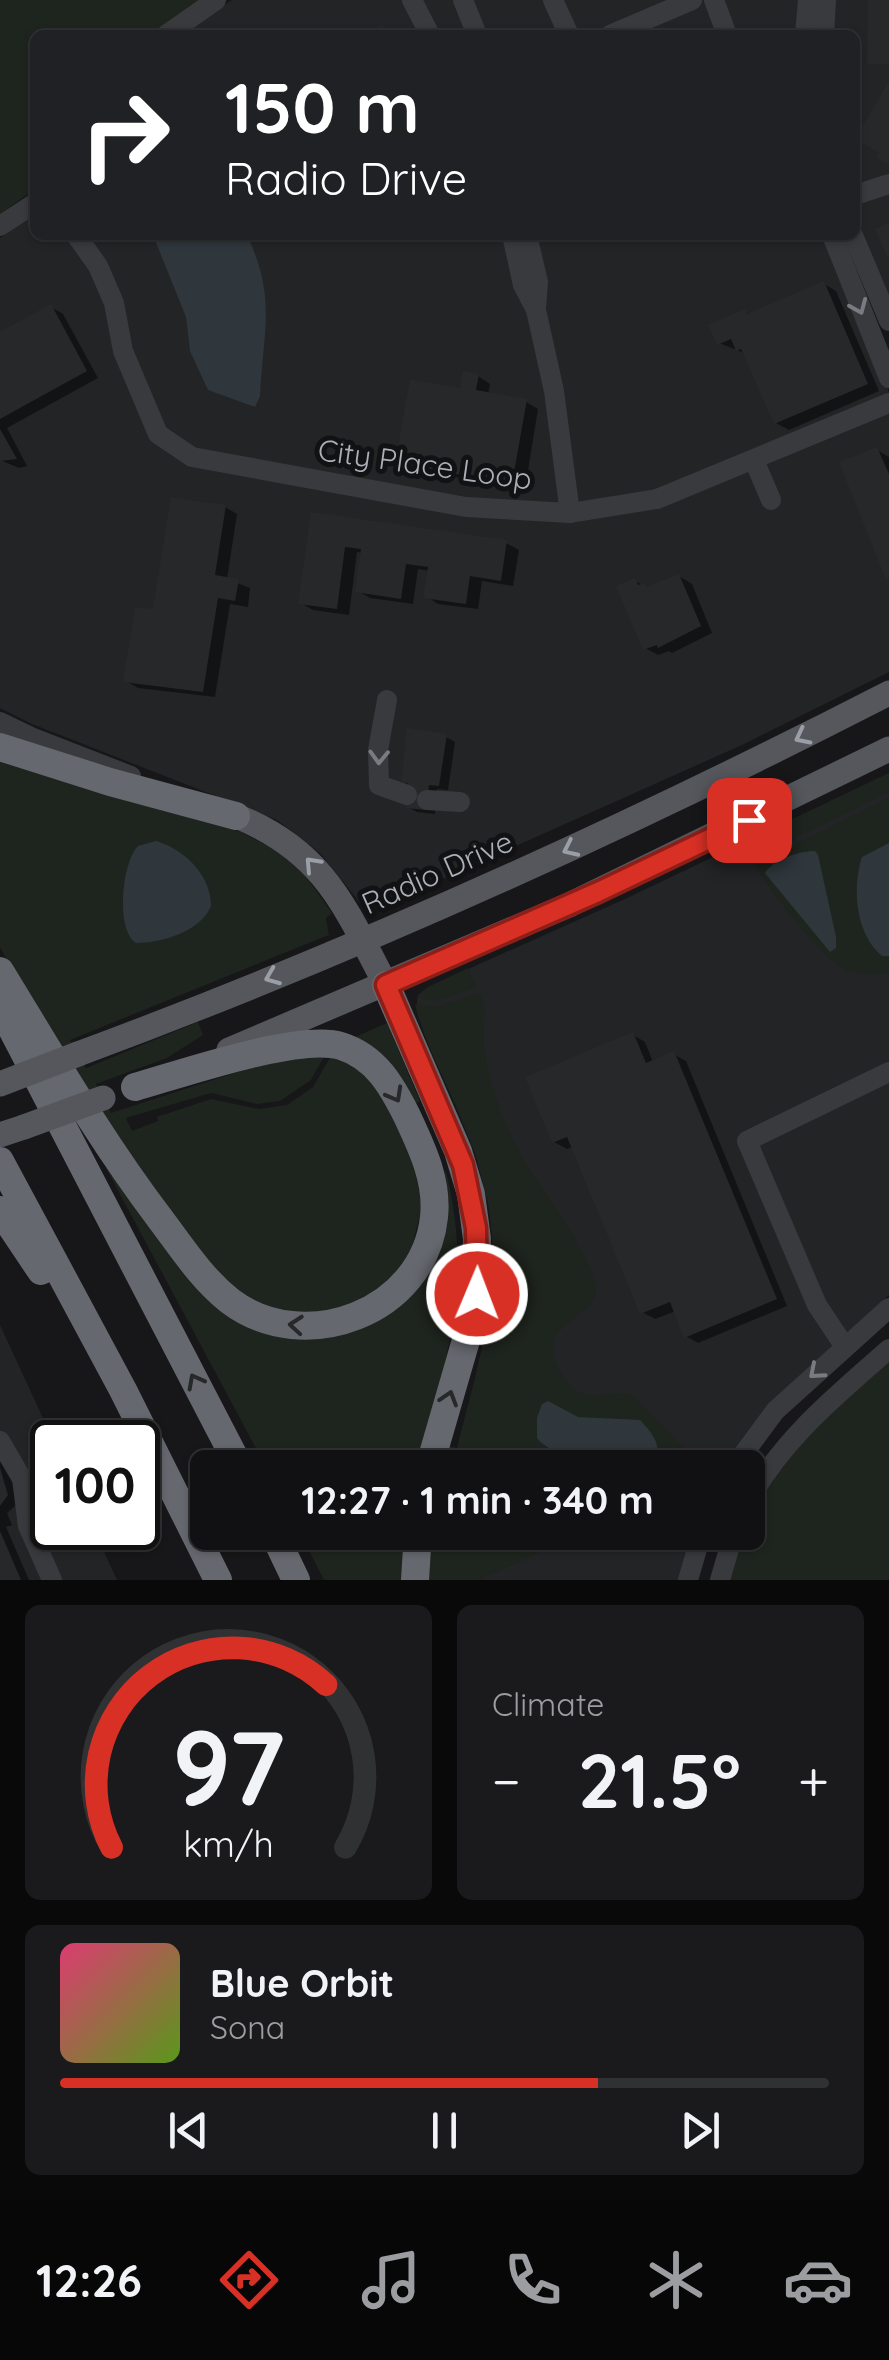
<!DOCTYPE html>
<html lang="en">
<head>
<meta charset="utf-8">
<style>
  :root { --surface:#111113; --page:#1a1a1c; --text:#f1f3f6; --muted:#9c9da0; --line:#303133; --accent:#d93025 }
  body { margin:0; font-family:Quicksand,sans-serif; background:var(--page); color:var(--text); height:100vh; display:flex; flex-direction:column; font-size:38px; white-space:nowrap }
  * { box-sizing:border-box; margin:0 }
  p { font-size:32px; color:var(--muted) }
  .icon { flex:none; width:55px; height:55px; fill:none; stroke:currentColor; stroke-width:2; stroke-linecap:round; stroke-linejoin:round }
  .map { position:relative; height:1580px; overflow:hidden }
  .panel { display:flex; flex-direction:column; gap:25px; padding:25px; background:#09090a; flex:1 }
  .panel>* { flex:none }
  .banner { position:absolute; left:30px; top:30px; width:830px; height:210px; border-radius:15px; box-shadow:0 2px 8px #0004,0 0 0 2px var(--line); background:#202124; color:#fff; overflow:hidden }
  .speed { position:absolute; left:30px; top:1420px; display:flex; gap:20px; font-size:50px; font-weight:700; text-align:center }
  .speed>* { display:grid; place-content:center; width:130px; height:130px; border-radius:50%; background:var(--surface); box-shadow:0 2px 8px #0004,0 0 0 2px var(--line); line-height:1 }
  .speed .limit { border:5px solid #111; border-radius:15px; background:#fff; color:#111 }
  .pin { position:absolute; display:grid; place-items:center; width:85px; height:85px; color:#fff; margin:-42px; border-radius:20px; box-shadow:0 5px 15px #0006 }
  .me { position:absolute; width:110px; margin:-55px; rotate:1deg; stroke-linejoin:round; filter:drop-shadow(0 0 8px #0008) }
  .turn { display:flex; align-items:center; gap:35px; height:210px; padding:0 30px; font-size:45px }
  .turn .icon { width:130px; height:130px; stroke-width:2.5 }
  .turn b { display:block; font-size:70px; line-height:85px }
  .big { font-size:75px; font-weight:700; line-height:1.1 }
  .panel .tile { flex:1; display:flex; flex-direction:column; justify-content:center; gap:15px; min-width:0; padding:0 35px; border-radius:15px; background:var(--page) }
  .panel .dial { align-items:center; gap:0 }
  .dial svg { height:260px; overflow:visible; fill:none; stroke:var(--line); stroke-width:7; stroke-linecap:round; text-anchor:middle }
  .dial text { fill:var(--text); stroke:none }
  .song { display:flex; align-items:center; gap:30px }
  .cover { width:120px; height:120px; border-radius:15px; background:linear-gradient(135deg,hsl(340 70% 55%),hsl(90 70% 35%)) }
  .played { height:10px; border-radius:5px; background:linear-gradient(90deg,var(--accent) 70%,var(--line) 70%) }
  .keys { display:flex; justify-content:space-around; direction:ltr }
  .heat { display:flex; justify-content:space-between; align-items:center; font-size:55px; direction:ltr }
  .panel .tiles { flex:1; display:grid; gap:25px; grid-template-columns:1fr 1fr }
  .tile:last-child { grid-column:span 2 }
  .trip { position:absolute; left:190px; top:1450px; width:575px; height:100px; border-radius:15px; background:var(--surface); box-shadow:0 2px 8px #0004,0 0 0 2px var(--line); font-weight:700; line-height:100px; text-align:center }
  .dock { display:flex; height:160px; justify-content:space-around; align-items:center; background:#070708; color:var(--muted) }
  .dock .icon { width:70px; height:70px }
  .dock .current { color:var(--accent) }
  .dock b { font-size:45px; color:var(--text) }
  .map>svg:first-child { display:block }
  .built { fill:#232426 }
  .green { fill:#1e241e }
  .water { fill:#2f373c }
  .shadow { fill:#0007 }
  .building { fill:#27282a }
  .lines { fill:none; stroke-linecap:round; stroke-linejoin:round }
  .minor { stroke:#393a3e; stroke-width:20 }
  .major { stroke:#55575c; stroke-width:25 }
  .highway { stroke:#65686e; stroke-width:28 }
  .major-bridge { stroke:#55575c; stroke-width:25 }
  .oneway { stroke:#787b81 }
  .oneway2 { stroke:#9a9ea6 }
  .oneway3 { stroke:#27282a }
  .route-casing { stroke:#8d1f18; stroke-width:25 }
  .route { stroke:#d93025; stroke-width:18 }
  .labels { text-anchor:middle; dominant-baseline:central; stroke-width:10; stroke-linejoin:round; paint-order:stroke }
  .street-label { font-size:30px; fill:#abb0b8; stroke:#121214 }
</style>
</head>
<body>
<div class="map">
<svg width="889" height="1580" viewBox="0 0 889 1580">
  <rect width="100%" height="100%" fill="#171719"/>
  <g class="built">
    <polygon points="232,0 803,0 800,35 178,35"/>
    <polygon points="832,0 889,0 889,298 855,214 855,35 829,35"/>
    <polygon points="35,213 35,235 826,235 889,392 889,672 742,745 393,901 394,904 377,908 361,904 320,853 277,820 32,724 0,708 0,238"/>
    <polygon points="889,773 889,1295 767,1405 721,1467 441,1467 446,1446 457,1448 484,1346 491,1307 493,1243 489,1206 475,1153 416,1008 418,995 428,987 625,899"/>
    <polygon points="0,1325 54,1442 52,1528 93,1528 117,1580 0,1580"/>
    <polygon points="430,1533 692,1533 679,1580 426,1580"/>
  </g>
  <g class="green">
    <polygon points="0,0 199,0 153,35 35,35 35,189 0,214"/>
    <polygon points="0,756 241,832 280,852 305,875 332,913 326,918 329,935 326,936 70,1040 86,1068 198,1022 203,1035 167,1058 96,1084 111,1113 299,1052 325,1055 311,1080 280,1101 257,1104 211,1093 126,1118 132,1131 158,1121 157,1117 211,1099 259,1109 287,1105 313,1087 331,1056 366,1071 413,1152 425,1194 408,1264 364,1303 296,1317 240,1297 177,1228 19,983 0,947"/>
    <polygon points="889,773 889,792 752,859 744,843"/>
    <path d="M889,798v174c-16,2 -32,4 -47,-4 -21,-12 -76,-81 -87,-104z"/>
    <polygon points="468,968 476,987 435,1001 417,998 428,987"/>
    <path d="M480,993c8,17 2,33 4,52 4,35 16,69 32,101 17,34 81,111 80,146 0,27 -64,30 -36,80 23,41 46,14 73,23l69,72h-261l5,-21 11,2c26,-101 54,-189 19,-293 -17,-51 -48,-99 -61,-150l24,1z"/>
    <polygon points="387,1023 420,1101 410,1106 348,1040"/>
    <path d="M111,1165l134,154 146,-13 55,-135c28,115 0,186 -28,296h-152l-160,-299z"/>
    <path d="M889,1360v220h-160l15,-47 4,-1c0,-52 103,-138 141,-172z"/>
    <polygon points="300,1533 407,1533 404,1580 324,1580"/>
    <polygon points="430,1533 581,1533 479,1580 426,1580"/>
  </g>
  <g class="water">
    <path d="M153,235h94c30,64 16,96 13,161l-5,11 -47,-17 -18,-39 -4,-34z"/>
    <path d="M156,841c28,8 55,34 55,65 -10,25 -49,37 -75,37 -21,-13 -14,-81 2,-97z"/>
    <path d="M889,843v113h-7c-27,-22 -30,-69 -20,-99z"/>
    <path d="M815,851l3,4 18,82v11l-6,4 -65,-79c8,-13 33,-22 50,-22z"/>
    <path d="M548,1401l30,16 62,3c68,70 -82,48 -103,18v-20l5,-14z"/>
  </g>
  <g class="shadow">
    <polygon points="824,284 836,291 879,391 789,430 776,423 747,354 719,343 745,312 751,315"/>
    <polygon points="51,307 63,314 98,378 7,428 27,466 19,468 0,460 0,334"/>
    <polygon points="478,376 490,384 488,395 526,402 538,409 525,489 410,469 398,462"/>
    <polygon points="877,450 889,457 889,579 888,578"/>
    <polygon points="225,507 237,514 227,579 250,588 248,607 230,604 215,697 138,688 126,681 156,612"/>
    <polygon points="313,515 506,543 519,550 513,586 482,581 478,609 438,604 426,596 430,571 418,569 413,604 370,598 358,591 363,553 357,552 349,615 313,610 301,603"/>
    <polygon points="679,576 692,584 712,633 672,653 669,651 658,655 645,648 635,581 650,589"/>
    <polygon points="446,737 455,742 448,790 437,789 435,814 417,812 408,807 410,785 403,781"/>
    <polygon points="633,1035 645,1042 653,1062 673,1054 686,1061 787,1306 698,1343 686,1336 676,1311 655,1319 642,1312 574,1146 567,1149 554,1142"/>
    <polygon points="0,1462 6,1465 20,1502 7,1513 12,1525 6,1527 29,1580 0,1580"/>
  </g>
  <g class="building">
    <polygon points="868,0 889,0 889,64 867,64"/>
    <polygon points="382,25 387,35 363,35"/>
    <polygon points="889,81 889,165 876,157 879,153 855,139"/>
    <polygon points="889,222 889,260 875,229"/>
    <polygon points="824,281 868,384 774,424 741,349 736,351 731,339 717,345 708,325 745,309 747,314"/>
    <polygon points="51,304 87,371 0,419 0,332"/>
    <polygon points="463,371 479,374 476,390 527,399 512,484 395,463 410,379 460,388"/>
    <polygon points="0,429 17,459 0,461"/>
    <polygon points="877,447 889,474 889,578 886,580 839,462"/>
    <polygon points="171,497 226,505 215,575 239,579 235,601 218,598 203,692 123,682 135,607 153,609"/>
    <polygon points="311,512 507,540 501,581 470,576 466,604 423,598 428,567 406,564 401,599 355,592 361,549 345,547 337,609 298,604"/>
    <polygon points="679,574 701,626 658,648 657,645 643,650 616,586 635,578 638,585 644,583 646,587"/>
    <polygon points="407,728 447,734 439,786 429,785 426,810 406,808 408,783 401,782"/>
    <polygon points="633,1032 646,1063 674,1051 777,1299 684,1338 670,1302 640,1314 567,1137 552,1143 525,1077"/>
    <polygon points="0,1468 8,1495 0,1506"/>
    <polygon points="0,1531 21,1580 0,1580"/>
  </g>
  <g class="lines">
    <g class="minor">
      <polyline points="412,0 430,35"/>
      <polyline points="463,0 477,35"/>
      <polyline points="553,0 569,35"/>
      <polyline points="714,0 727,35"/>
      <polyline points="166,35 216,0"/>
      <polyline points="610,35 692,0"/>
      <polyline points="805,35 808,0"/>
      <polyline points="824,35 826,0"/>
      <polyline points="855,195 889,184"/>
      <polyline points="0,226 35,203"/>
      <polyline points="76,235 98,266 114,303 123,351 158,434 192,457 466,507 570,513 657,499 889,403"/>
      <polyline points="512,235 523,285 536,310 554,391 570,513"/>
      <polyline points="527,235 538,282 536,308"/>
      <polyline points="832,235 889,378"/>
      <polyline points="853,235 889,321"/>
      <polyline points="754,460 771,500"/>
      <polyline points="387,700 378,750 379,785 407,795"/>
      <polyline points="0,722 31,737 131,776"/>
      <polyline points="427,800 460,802"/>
      <polyline points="845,1347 817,1305 747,1141 889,1072"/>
      <polyline points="0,1441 22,1479 28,1526 52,1580"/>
      <polyline points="733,1468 775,1411 889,1308"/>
      <path d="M748,1502c34,-63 88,-106 141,-153"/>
      <polyline points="688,1580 702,1532"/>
      <polyline points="720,1580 734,1532"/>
    </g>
    <g class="major">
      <path d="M236,816c88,35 109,91 150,169"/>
      <polyline points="229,1050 569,905 889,749"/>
      <path d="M78,1054c278,-103 548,-226 811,-361"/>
      <polyline points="0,1135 24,1127"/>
    </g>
    <g class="highway">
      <polyline points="0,747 110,782 236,816"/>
      <path d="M0,971c52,85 101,170 161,249 21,28 41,59 69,81 74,56 194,12 204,-84 4,-36 -12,-69 -27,-101 -15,-30 -31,-59 -66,-70 -42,-13 -160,28 -206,41"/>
      <polyline points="386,985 458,1151 471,1194 477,1239 475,1309 429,1468"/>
      <polyline points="0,1006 240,1468"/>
      <polyline points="0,1161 123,1390 218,1580"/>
      <polyline points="0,1210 41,1271"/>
      <polyline points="273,1532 296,1580"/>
      <polyline points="415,1580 418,1532"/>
    </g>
    <g class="major-bridge">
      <polyline points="0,1084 78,1054"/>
      <polyline points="24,1127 103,1098"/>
    </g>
  </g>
  <defs><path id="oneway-chevron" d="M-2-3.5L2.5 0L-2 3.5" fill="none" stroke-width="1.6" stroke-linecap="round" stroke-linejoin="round" transform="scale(2.5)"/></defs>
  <g class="oneway">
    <use href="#oneway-chevron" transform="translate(859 307) rotate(67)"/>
    <use href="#oneway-chevron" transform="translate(379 757) rotate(92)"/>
    <use href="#oneway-chevron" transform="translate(816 1372) rotate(139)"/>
  </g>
  <g class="oneway2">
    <use href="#oneway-chevron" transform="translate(802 737) rotate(153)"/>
    <use href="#oneway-chevron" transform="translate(570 849) rotate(155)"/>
    <use href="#oneway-chevron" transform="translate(312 864) rotate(-133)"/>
    <use href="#oneway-chevron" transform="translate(272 977) rotate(158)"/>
  </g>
  <g class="oneway3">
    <use href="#oneway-chevron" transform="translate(395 1095) rotate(61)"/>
    <use href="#oneway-chevron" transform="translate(296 1325) rotate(-175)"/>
    <use href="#oneway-chevron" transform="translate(195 1381) rotate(-118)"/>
    <use href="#oneway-chevron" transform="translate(449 1398) rotate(-73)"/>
  </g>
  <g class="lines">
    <defs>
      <polyline id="route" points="477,1294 476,1228 463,1165 386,985 598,892 749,820"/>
    </defs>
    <use href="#route" class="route-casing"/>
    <use href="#route" class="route"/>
  </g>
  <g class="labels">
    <g class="street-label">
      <text transform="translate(425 464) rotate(8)">City Place Loop</text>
      <text transform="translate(437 872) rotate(-24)">Radio Drive</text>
    </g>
  </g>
</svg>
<div class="speed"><div class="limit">100</div></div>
<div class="pin" style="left:749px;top:820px;background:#d93025"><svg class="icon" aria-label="arrive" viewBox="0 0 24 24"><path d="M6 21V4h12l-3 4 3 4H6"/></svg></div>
<svg class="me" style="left:477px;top:1294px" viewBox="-20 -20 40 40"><circle r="17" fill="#d93025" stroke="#fff" stroke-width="3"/><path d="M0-11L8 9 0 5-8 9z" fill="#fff"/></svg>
<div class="trip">12:27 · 1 min · 340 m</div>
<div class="banner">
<div class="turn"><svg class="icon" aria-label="right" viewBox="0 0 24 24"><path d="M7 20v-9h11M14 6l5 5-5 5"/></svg><div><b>150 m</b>Radio Drive</div></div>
</div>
</div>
<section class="panel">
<div class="tiles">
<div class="tile dial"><svg viewBox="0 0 100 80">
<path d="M14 69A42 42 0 1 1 86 69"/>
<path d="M14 69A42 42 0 0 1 80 19" stroke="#d93025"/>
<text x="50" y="56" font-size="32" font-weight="700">97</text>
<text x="50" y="72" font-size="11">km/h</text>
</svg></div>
<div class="tile"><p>Climate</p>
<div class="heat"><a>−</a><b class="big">21.5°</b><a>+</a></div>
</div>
<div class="tile">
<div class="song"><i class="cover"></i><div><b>Blue Orbit</b><p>Sona</p></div></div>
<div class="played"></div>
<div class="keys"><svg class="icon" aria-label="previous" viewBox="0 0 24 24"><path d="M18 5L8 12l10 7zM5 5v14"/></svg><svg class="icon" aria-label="pause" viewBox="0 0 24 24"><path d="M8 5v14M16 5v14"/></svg><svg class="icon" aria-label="next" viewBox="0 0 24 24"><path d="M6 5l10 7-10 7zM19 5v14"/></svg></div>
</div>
</div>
</section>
<nav class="dock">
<b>12:26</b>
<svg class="icon current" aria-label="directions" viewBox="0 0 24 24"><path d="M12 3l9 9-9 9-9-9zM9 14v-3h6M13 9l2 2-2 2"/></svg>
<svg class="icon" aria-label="music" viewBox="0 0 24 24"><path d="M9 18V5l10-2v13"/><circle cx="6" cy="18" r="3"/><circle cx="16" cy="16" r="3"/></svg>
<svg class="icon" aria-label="phone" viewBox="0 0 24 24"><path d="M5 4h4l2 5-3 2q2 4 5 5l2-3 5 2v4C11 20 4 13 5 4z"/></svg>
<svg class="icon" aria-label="climate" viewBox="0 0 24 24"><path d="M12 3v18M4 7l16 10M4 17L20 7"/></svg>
<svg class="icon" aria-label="car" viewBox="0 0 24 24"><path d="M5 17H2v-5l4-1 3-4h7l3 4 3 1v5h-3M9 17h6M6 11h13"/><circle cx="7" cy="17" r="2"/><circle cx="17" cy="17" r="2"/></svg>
</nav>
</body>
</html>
